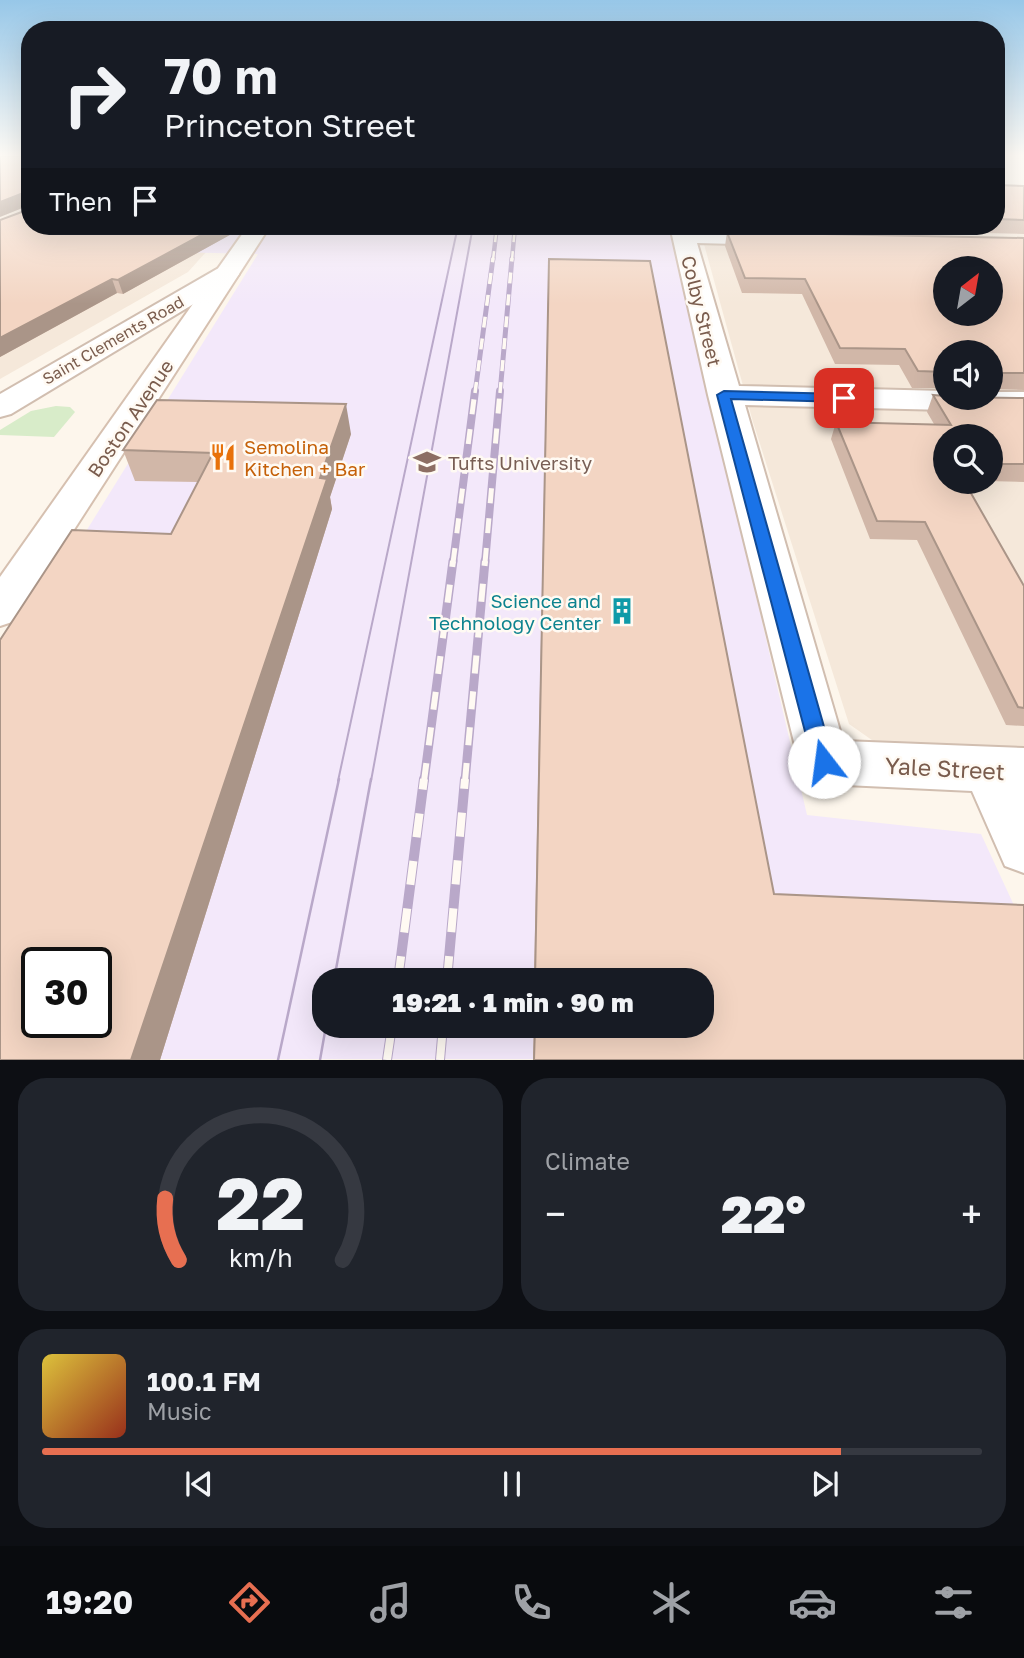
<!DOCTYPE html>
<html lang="en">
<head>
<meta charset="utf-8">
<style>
  :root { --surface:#171b24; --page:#20242c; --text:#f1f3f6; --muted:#9ea1a6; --line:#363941; --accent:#e76f51 }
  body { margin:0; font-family:"Golos Text",sans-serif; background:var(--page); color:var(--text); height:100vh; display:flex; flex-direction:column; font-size:26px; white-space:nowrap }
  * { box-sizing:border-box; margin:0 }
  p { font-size:23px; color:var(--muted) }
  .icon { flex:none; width:38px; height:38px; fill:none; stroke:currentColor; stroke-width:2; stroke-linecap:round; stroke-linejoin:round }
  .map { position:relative; height:1060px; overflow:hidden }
  .sheet { display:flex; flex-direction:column; gap:18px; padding:18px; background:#0d0f14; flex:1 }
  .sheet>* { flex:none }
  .guide { position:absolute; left:21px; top:21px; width:984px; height:214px; border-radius:28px; box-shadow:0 7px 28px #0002; background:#171b24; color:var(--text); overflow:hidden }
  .needle { width:46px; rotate:31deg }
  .tools { position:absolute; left:933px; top:256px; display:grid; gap:14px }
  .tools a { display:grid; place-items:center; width:70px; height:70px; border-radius:50%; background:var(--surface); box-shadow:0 7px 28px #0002; font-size:35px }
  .speed { position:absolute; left:21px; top:947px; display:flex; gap:14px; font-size:35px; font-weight:700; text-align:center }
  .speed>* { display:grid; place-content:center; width:91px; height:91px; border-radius:50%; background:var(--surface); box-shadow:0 7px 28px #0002; line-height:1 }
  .speed .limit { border:4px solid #111; border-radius:10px; background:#fff; color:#111 }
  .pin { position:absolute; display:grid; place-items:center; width:60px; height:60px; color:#fff; margin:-30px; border-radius:14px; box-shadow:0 4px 10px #0006 }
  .me { position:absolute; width:77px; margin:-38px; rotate:345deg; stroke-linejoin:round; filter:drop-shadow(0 0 5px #0008) }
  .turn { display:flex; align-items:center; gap:24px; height:147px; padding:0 28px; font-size:32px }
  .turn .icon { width:91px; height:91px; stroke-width:2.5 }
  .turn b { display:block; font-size:49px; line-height:60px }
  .then { display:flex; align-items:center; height:66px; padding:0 28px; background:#0003; gap:14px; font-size:26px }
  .big { font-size:52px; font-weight:800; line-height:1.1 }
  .sheet .widget { flex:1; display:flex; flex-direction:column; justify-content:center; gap:10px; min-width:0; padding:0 24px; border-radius:28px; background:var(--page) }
  .sheet .dial { align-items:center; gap:0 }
  .dial svg { height:182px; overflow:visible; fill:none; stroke:var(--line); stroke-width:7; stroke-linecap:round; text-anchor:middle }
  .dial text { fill:var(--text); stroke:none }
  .song { display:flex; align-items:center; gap:21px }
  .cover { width:84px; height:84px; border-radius:10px; background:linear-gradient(135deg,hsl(50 70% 55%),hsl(10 70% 35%)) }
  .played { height:7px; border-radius:4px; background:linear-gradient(90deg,var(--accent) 85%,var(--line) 85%) }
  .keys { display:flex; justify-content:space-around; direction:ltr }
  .heat { display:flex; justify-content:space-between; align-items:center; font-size:38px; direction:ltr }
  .sheet .tiles { flex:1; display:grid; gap:18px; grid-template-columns:1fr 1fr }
  .widget:last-child { grid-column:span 2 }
  .trip { position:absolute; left:312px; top:968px; width:402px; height:70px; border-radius:28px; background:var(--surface); box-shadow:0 7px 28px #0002; font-weight:800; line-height:70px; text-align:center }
  .menu { display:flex; height:112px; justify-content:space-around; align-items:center; background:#090b0e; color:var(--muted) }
  .menu .icon { width:49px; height:49px }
  .menu .on { color:var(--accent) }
  .menu b { font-size:32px; color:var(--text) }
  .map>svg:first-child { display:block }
  .residential { fill:#f5e8da; fill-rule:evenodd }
  .education { fill:#f3e8fa; fill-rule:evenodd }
  .green { fill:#d8ecc9 }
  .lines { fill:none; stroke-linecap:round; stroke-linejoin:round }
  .street-casing { stroke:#d1beb0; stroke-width:4 }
  .secondary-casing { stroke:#d6c0b0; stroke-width:4 }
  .street { fill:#fff; fill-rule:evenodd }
  .secondary { fill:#fff; fill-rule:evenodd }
  .tram-far1 { stroke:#b9a8c9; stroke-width:2 }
  .tram { stroke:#b9a8c9; stroke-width:2.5 }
  .rail-far4-casing { stroke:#b9a8c9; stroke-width:4.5 }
  .rail-far3-casing { stroke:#b9a8c9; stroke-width:5 }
  .rail-far2-casing { stroke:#b9a8c9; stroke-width:8 }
  .rail-far1-casing { stroke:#b9a8c9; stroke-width:9 }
  .rail-casing { stroke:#b9a8c9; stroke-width:10 }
  .rail-far4 { stroke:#fffaf3; stroke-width:2.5; stroke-dasharray:9; stroke-linecap:butt }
  .rail-far3 { stroke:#fffaf3; stroke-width:3.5; stroke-dasharray:11; stroke-linecap:butt }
  .rail-far2 { stroke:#fffaf3; stroke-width:5; stroke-dasharray:15; stroke-linecap:butt }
  .rail-far1 { stroke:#fffaf3; stroke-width:6; stroke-dasharray:18; stroke-linecap:butt }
  .rail { stroke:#fffaf3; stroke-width:8; stroke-dasharray:24; stroke-linecap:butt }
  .wall { fill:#d1b7a8 }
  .shaded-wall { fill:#aa9588 }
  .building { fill:#f3d5c3; stroke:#aa9588; stroke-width:2; fill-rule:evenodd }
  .route { fill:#1a73e8; stroke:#114b97; stroke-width:2 }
  .labels { text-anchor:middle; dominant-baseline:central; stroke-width:5; stroke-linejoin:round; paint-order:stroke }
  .far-street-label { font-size:16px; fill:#7a5c4d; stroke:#fffaf3 }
  .street-label { font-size:19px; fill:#7a5c4d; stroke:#fffaf3 }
  .food-label { font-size:19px; fill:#c56008; stroke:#fffaf3; text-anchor:start }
  .education-label { font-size:19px; fill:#785e54; stroke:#fffaf3; text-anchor:start }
  .culture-label { font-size:19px; fill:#0d838f; stroke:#fffaf3; text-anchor:end }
  .near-street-label { font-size:23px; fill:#7a5c4d; stroke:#fffaf3 }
</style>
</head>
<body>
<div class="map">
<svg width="1024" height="1060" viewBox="0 0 1024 1060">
  <rect width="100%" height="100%" fill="#fdf6ec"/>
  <g class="residential">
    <polygon points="0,156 30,156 30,226 130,251 206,252 188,272 0,379"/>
    <path d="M1024,188v593l-145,-36 -30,-21 -96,-302 -54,-196h297zM945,268h45v45h-45zM945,352h45v45h-45zM945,436h45v45h-45z"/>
  </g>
  <path class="education" d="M154,226h516l137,589 174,19 43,93v132h-1024v-389l258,-416 -129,-3zM37,962h59v60h-59zM324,980h378v46h-378z"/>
  <polygon class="green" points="56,406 70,407 75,412 54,437 0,435 0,430 31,411"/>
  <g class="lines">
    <defs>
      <g id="street">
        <polygon points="670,226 692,226 693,229 777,231 785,233 789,238 785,243 777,245 697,243 739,386 945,391 945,397 990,397 990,392 1024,392 1024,412 745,405 843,741 1024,748 1024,873 1005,866 972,791 824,784 806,778 799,762 708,395"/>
        <polygon points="226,266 235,269 239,274 235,279 11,414 0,417 0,394 217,269"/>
      </g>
      <polygon id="secondary" points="248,226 270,226 15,621 0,626 0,577"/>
    </defs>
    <use href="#street" class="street-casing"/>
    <use href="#secondary" class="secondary-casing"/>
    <use href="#street" class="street"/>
    <use href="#secondary" class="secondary"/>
    <g class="tram-far1">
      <polyline points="338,781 458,226"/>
      <polyline points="371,781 473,226"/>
    </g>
    <g class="tram">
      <polyline points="334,980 371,779"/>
      <polyline points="278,1060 339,779"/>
      <polyline points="320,1060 326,1026"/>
    </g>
    <defs>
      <g id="rail-far4">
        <polyline points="493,260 497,226"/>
        <polyline points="512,260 515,226"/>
      </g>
      <g id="rail-far3">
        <polyline points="475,393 493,258"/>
        <polyline points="500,393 512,258"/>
      </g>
      <g id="rail-far2">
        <polyline points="453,563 475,391"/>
        <polyline points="485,563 500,391"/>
      </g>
      <g id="rail-far1">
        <polyline points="424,781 453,561"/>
        <polyline points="465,781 485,561"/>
      </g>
      <g id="rail">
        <polyline points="398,980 424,779"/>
        <polyline points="447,980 465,779"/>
        <polyline points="387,1060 392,1026"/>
        <polyline points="440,1060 443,1026"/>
      </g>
    </defs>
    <use href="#rail-far4" class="rail-far4-casing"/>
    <use href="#rail-far3" class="rail-far3-casing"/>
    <use href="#rail-far2" class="rail-far2-casing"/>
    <use href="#rail-far1" class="rail-far1-casing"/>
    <use href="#rail" class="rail-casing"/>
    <use href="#rail-far4" class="rail-far4"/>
    <use href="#rail-far3" class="rail-far3"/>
    <use href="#rail-far2" class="rail-far2"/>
    <use href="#rail-far1" class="rail-far1"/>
    <use href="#rail" class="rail"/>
  </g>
  <g class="wall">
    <polygon points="0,156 246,226 123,294 117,293 0,357 0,220 27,210 27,207"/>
    <polygon points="996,185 1024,186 1024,234 718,227 717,226 996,226"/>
    <polygon points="727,232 1024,238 1024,390 990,389 990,352 945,352 945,388 912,388 899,365 835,364 802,294 742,293 725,246"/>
    <polygon points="548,292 774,894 1024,1060 533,1060 534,1026 702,1026 702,980 534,980"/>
    <polygon points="933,395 1024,398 1024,482 987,481 990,481 990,436 945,436 945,481 1024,586 1024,726 1006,725 917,540 870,539 831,439 836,422 934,424 927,412"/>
    <polygon points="351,434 330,497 332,509 160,1060 0,1060 171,534 198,482 135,481 123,450"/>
  </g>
  <g class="shaded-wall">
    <polygon points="26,192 30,205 0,217 0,202"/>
    <polygon points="218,226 246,226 123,294 118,280"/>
    <polygon points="112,279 117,293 0,357 0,338"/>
    <polygon points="346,404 351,434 330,497 332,509 160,1060 131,1060 320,478"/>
  </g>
  <g class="building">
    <polygon points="0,156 30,156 30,226 218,226 118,280 112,279 0,338 0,220 27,210 26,192 0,202"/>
    <polygon points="996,185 1024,186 1024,220 996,219"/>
    <path d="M727,232l297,6v135h-26l-3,5h-5v-26h-45v20l-27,-1 -13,-22 -65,-1 -35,-69 -60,-1zM945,268h45v45h-45z"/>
    <polygon points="549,259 650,261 774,894 1024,905 1024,1060 534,1060 535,1026 702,1026 702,980 535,980"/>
    <polygon points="933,395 945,396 945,397 1024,398 1024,464 990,464 990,436 945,436 945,481 964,481 1024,586 1024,708 1018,707 925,522 877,521 836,422 951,425"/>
    <path d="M157,400l189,4 -26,74 7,1 -196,581h-131v-420l72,-110 99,4 42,-81 -90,-3zM37,962h59v60h-59z"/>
  </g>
  <linearGradient id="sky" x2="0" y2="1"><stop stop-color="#97c7e8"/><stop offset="0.51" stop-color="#fefbf6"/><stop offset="1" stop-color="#fefbf6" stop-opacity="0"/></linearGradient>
  <rect width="1024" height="304" fill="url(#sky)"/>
  <polygon class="route" points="724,391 844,394 850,398 844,402 731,399 834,762 831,768 824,771 816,768 813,762 717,395"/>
  <defs>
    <symbol id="restaurant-bare" viewBox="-9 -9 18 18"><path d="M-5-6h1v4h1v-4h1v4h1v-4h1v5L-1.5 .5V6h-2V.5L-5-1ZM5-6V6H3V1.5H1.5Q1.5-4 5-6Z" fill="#e8710a" stroke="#fffaf3" stroke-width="2.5" paint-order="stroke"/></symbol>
    <symbol id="university-bare" viewBox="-9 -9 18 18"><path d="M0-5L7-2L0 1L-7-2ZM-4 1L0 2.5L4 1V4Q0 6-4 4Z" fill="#8d6e63" stroke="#fffaf3" stroke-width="2.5" paint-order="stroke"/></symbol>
    <symbol id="building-bare" viewBox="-9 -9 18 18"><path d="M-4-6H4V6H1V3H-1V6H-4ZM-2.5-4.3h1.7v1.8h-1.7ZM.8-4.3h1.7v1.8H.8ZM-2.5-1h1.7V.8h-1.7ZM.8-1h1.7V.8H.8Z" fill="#0f9aa8" stroke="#fffaf3" stroke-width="2.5" paint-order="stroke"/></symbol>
  </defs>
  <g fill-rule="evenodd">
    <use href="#restaurant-bare" x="204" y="438" width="38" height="38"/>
    <use href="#university-bare" x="408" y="443" width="38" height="38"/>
    <use href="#building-bare" x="603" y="592" width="38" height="38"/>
  </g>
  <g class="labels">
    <g class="far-street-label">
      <text transform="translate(113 340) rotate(-30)">Saint Clements Road</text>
    </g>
    <g class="street-label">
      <text transform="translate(702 311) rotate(76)">Colby Street</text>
      <text transform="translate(130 418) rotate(-56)">Boston Avenue</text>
    </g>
    <g class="food-label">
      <text x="244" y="446">Semolina<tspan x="244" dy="22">Kitchen + Bar</tspan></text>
    </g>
    <g class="education-label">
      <text x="448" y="462">Tufts University</text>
    </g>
    <g class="culture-label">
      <text x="601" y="600">Science and<tspan x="601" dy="22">Technology Center</tspan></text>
    </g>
    <g class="near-street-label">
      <text transform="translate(945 768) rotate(3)">Yale Street</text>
    </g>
  </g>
</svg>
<div class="tools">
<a><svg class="needle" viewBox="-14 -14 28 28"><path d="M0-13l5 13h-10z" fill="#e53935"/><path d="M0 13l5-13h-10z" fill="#9ea1a6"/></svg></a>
<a><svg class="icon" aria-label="sound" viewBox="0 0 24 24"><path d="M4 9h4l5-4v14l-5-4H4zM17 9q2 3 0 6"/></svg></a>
<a><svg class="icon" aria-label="search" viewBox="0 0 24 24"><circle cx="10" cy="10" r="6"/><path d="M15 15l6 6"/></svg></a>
</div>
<div class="speed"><div class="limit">30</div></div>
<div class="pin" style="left:844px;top:398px;background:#d93025"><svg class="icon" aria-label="arrive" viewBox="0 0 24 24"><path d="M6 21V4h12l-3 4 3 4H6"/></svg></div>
<svg class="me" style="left:824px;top:762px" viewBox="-20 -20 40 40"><circle r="19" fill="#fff"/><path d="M0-13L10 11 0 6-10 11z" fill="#1a73e8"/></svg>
<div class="trip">19:21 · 1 min · 90 m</div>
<div class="guide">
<div class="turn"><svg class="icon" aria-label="right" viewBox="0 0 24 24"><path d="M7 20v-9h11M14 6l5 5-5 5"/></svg><div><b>70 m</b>Princeton Street</div></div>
<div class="then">Then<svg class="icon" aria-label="arrive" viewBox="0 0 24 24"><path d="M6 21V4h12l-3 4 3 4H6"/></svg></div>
</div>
</div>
<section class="sheet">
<div class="tiles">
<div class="widget dial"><svg viewBox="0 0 100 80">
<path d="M14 69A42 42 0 1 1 86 69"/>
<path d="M14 69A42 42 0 0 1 8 42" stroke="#e76f51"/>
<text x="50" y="56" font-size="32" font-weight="700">22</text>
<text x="50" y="72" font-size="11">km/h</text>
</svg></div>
<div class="widget"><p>Climate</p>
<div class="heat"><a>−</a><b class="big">22°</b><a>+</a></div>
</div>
<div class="widget">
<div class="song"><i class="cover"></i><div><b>100.1 FM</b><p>Music</p></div></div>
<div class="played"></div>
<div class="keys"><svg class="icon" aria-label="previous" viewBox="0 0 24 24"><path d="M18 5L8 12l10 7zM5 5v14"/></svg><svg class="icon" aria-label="pause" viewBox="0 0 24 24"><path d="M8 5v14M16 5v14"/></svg><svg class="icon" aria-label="next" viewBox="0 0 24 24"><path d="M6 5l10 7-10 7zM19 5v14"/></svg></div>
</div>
</div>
</section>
<nav class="menu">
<b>19:20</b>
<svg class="icon on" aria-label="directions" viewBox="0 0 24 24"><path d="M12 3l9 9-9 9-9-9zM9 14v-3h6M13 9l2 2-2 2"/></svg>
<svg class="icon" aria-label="music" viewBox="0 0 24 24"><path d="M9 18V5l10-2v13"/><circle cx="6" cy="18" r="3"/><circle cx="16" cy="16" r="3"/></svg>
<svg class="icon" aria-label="phone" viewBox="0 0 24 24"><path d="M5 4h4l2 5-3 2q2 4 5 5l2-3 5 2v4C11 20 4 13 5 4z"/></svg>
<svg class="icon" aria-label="climate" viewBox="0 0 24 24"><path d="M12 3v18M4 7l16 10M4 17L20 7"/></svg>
<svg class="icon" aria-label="car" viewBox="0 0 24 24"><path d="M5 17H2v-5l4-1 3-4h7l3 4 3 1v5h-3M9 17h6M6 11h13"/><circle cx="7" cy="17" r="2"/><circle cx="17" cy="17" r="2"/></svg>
<svg class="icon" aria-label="filters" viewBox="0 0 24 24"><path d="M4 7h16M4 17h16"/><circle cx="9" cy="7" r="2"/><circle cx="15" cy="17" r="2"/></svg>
</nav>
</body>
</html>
